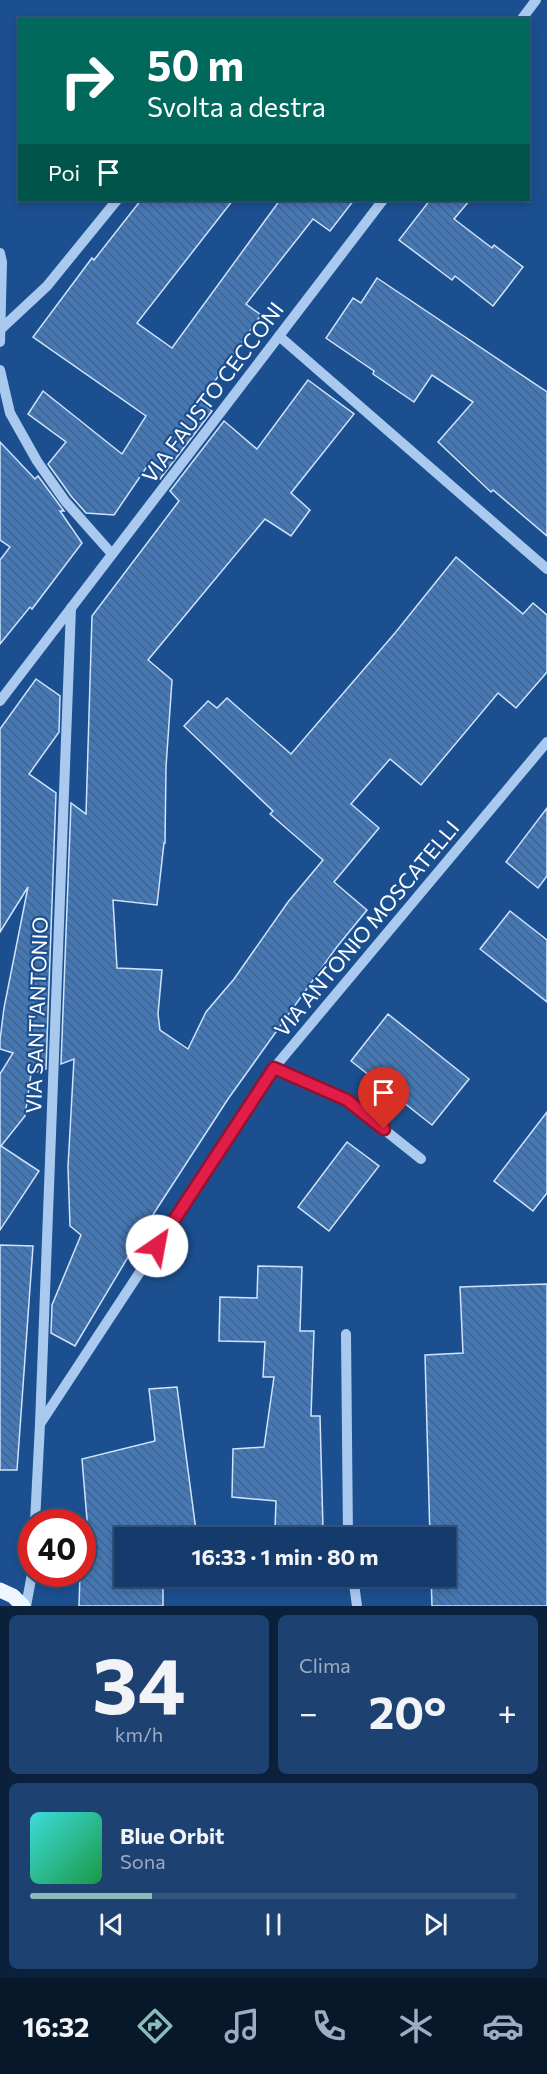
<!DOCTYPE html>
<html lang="it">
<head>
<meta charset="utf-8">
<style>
  :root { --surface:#143b6b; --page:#1d4271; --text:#f1f3f6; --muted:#9dadc1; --line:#33557e; --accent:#8bbbb9 }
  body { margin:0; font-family:Commissioner,sans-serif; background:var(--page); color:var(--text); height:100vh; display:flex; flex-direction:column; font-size:22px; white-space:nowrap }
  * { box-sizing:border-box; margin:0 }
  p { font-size:20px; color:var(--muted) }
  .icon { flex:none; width:33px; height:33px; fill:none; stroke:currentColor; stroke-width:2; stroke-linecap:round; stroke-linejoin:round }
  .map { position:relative; height:1606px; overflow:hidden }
  .panel { display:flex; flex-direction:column; gap:9px; padding:9px; background:#0b203b; flex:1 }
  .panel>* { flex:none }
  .hud { position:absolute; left:18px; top:18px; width:512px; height:183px; border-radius:0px; box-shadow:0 3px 9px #0003,0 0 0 2px var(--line); background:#00695c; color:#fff; overflow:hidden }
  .speed { position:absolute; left:18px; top:1509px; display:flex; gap:12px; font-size:30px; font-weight:700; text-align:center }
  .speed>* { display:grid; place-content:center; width:78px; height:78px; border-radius:50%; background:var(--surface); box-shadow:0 3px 9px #0003,0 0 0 2px var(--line); line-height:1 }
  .speed .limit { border:9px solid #d22; background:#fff; color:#111 }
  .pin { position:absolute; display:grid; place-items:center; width:51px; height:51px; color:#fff; margin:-62px -26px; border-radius:50% 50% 50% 0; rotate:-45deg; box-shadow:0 0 6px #0007 }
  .pin .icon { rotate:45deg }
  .me { position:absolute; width:66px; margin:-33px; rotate:33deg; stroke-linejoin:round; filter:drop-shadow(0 0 4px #0008) }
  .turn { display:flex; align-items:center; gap:21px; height:126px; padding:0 30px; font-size:27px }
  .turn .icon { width:78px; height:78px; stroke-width:2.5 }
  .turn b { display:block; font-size:42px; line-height:51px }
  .then { display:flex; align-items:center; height:57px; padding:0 30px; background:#0003; gap:12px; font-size:22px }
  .big { font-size:45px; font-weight:700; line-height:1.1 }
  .panel .tile { flex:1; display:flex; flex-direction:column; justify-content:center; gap:9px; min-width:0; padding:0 21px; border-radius:9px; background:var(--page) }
  .panel .dial { align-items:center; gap:0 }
  .dial b { font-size:78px; line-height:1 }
  .song { display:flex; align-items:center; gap:18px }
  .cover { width:72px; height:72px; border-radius:9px; background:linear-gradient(135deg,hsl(180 70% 55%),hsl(140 70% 35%)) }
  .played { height:6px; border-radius:3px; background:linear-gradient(90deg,var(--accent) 25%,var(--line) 25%) }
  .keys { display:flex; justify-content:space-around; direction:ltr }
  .heat { display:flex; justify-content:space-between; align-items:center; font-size:33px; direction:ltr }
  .panel .tiles { flex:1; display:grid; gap:9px; grid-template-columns:1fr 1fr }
  .tile:last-child { grid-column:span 2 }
  .trip { position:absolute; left:114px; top:1527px; width:342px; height:60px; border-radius:0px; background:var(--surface); box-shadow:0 3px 9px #0003,0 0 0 2px var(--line); font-weight:700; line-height:60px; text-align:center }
  .menu { display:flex; height:96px; justify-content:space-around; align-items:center; background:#08182b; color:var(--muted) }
  .menu .icon { width:42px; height:42px }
  .menu .active { color:var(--accent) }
  .menu b { font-size:27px; color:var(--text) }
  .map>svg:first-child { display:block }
  .building { fill:url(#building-back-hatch); stroke:#cfe3fa; stroke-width:1.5 }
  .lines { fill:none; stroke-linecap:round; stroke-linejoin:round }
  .minor { stroke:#a9c9ee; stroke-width:10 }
  .major { stroke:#f0f6ff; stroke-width:15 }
  .route-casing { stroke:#92132f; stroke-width:15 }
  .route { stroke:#e11d48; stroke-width:10 }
  .labels { text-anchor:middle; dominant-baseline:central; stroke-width:4.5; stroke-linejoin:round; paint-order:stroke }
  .street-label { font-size:21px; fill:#fff; stroke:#1b4f8f }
</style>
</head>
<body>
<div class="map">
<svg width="547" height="1606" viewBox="0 0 547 1606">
  <defs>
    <pattern id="building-back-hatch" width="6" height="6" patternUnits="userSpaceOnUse" patternTransform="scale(1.5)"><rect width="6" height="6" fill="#4478b7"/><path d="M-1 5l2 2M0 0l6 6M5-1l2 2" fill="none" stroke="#486282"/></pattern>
  </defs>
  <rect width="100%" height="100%" fill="#1b4f8f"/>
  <g class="building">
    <polygon points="141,200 233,200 137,323 172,348 280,200 354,200 330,231 313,219 246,304 261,315 201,401 212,411 160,479 148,465 114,515 86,513 71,496 48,464 66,442 28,414 43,391 122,454 146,416 33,337 92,258 94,260"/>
    <polygon points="430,200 470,200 454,219 492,248 494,245 523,267 493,306 455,276 452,280 399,240"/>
    <polygon points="377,278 547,392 547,536 493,490 491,492 438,442 473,402 432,375 414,402 373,374 374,371 326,338 353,298 361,303"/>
    <polygon points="308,380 354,414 291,493 310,510 291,536 265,519 148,660 172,680 166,767 165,843 164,843 157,905 113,900 117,968 162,970 158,1014 160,1030 188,1049 206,1012 234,979 288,902 323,860 270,814 273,811 184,726 208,701 217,708 227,698 291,754 395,633 456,557 523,614 533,603 547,615 547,672 516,708 498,693 421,785 390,759 351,804 379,828 334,882 367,910 336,948 228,1099 156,1210 75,1346 51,1333 52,1305 81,1235 70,1226 68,1167 74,1059 61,1064 71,803 86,814 92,616 179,501 170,491 224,421 257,449"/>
    <polygon points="0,442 35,479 38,476 64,511 60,511 82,543 32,609 30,607 0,644 0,560 10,547 0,540"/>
    <polygon points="36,679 60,696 59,732 29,774 56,793 46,1069 31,1074 25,1116 1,1146 39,1171 0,1230 0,1074 13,1053 0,1049 0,1040 4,1008 28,887 0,932 0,729"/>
    <polygon points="547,808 547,876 538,888 506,862"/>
    <polygon points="510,911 547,940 547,1002 480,949"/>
    <polygon points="388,1014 469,1079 432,1125 351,1061"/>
    <polygon points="547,1112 547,1193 533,1211 494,1181"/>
    <polygon points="347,1142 379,1166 329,1231 298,1207"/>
    <polygon points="0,1245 33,1246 17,1470 0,1470"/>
    <polygon points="258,1266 302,1267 300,1331 314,1331 311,1416 320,1416 323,1529 275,1529 276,1501 232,1497 233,1449 264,1447 274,1377 263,1377 265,1342 219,1341 220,1297 257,1298"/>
    <polygon points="547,1284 547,1606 432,1606 431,1576 446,1576 446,1538 430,1538 425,1355 463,1353 460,1287"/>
    <polygon points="177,1387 197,1538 124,1538 124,1576 163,1576 163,1606 79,1606 80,1574 82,1574 82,1556 90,1556 82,1459 155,1441 149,1389"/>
  </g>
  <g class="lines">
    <g class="minor">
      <polyline points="521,20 536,0"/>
      <polyline points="0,253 2,262 0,342"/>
      <polyline points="2,328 47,286 117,200"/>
      <polyline points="279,336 547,569"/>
      <polyline points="0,370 10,413 37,461 65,501 112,554"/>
      <polyline points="0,701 383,200"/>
      <polyline points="274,1068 347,1100 421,1159"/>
      <polyline points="346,1334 348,1538"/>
      <polyline points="40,1424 71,608"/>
      <polyline points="35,1522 40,1424 274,1068 547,742"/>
      <polyline points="353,1576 357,1606"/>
      <polyline points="26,1606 32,1574"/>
    </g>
    <polyline class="major" points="0,1590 13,1596 23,1606"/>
  </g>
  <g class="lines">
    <defs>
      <polyline id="route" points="157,1246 274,1068 347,1100 384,1129"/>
    </defs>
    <use href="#route" class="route-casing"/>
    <use href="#route" class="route"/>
  </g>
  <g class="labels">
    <g class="street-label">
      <text transform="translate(212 392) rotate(-53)">VIA FAUSTO CECCONI</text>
      <text transform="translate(366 928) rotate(-50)">VIA ANTONIO MOSCATELLI</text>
      <text transform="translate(36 1015) rotate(-88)">VIA SANT'ANTONIO</text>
    </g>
  </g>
</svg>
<div class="speed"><div class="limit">40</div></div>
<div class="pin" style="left:384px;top:1129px;background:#d93025"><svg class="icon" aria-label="arrive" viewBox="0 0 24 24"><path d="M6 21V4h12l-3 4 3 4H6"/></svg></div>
<svg class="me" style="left:157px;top:1246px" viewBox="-20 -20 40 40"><circle r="19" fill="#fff"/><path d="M0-13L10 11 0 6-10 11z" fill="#e11d48"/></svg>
<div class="trip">16:33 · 1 min · 80 m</div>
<div class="hud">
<div class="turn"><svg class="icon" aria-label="right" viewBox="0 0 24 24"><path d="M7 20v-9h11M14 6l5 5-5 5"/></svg><div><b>50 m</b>Svolta a destra</div></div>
<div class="then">Poi<svg class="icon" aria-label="arrive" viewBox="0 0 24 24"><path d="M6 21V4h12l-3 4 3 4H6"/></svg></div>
</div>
</div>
<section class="panel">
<div class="tiles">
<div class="tile dial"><b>34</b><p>km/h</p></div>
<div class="tile"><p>Clima</p>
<div class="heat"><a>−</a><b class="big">20°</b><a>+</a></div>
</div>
<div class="tile">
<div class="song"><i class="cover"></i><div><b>Blue Orbit</b><p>Sona</p></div></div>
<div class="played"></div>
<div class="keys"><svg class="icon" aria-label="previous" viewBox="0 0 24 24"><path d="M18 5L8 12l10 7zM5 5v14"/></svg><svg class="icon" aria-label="pause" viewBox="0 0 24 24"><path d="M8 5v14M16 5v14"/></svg><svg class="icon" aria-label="next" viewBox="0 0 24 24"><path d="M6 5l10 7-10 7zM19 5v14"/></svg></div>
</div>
</div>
</section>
<nav class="menu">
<b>16:32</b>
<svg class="icon active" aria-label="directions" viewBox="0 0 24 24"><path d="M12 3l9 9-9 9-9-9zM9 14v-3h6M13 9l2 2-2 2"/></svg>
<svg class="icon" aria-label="music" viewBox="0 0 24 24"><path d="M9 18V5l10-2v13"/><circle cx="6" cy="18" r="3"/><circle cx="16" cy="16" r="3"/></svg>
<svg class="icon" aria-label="phone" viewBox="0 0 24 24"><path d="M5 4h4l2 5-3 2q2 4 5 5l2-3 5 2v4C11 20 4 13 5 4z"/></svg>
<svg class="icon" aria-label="climate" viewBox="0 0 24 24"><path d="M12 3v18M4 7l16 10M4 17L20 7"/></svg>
<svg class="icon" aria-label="car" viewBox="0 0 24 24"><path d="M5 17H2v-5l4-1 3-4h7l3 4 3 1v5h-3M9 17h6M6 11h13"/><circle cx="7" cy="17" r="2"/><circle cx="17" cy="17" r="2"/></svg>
</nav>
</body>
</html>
